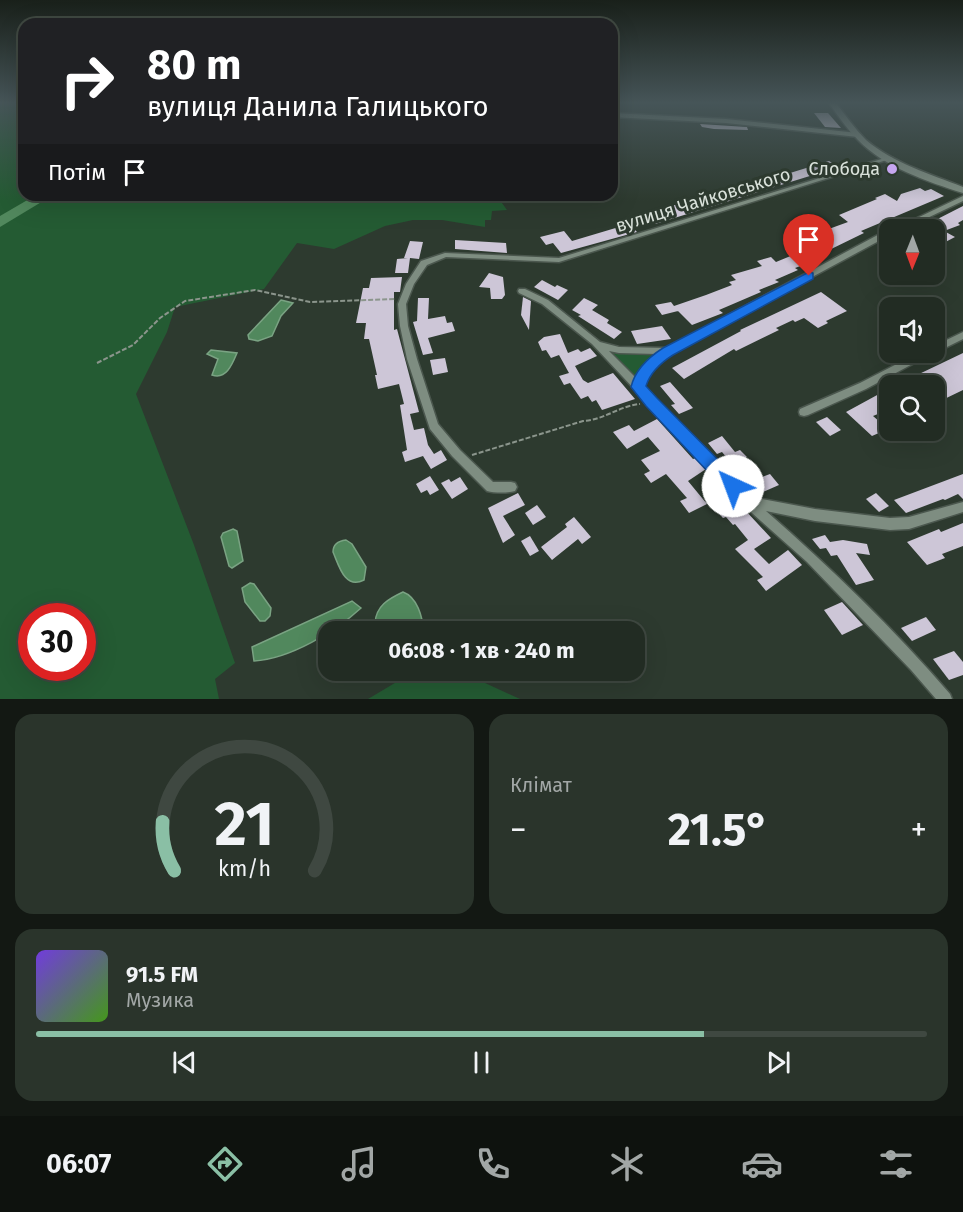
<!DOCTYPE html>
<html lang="uk">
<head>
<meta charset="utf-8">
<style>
  :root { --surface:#222c23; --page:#2a342b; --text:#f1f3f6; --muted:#a2a7a6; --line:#3f4841; --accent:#8abfa5 }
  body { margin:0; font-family:"Fira Sans",sans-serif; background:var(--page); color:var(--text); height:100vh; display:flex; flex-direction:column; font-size:22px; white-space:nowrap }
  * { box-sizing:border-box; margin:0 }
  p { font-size:20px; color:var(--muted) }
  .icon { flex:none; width:33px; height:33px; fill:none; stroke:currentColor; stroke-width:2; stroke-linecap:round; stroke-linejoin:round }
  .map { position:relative; height:699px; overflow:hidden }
  .panel { display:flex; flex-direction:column; gap:15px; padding:15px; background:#131813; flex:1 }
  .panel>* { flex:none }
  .banner { position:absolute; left:18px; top:18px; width:600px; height:183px; border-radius:18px; box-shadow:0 6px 24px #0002,0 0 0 2px var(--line); background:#202124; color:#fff; overflow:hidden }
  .needle { width:39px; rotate:181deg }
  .buttons { position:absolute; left:879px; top:219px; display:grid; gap:12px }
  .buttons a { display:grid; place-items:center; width:66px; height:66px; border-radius:12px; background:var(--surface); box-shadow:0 6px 24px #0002,0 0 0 2px var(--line); font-size:30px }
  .speed { position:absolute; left:18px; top:603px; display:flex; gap:12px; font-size:30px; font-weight:700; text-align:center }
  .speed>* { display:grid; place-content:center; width:78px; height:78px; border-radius:50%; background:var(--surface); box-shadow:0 6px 24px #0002,0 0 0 2px var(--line); line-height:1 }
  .speed .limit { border:9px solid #d22; background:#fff; color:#111 }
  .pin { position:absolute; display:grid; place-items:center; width:51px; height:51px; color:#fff; margin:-62px -26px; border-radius:50% 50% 50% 0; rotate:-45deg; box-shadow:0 0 6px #0007 }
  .pin .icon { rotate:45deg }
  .me { position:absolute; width:66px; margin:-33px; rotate:317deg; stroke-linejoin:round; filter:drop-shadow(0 0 4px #0008) }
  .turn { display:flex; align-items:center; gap:21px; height:126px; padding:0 30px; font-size:27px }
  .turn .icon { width:78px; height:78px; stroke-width:2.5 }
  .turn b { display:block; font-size:42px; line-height:51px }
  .then { display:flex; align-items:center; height:57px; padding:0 30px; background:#0003; gap:12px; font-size:22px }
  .big { font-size:45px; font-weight:700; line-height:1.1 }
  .panel .tile { flex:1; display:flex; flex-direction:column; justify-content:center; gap:9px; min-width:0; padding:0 21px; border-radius:18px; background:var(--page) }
  .panel .dial { align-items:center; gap:0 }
  .dial svg { height:156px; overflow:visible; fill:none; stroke:var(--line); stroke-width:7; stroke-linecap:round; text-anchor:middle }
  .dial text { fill:var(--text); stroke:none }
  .song { display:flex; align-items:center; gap:18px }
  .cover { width:72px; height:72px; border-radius:9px; background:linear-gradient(135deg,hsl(260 70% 55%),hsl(100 70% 35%)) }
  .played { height:6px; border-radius:3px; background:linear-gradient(90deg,var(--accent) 75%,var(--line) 75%) }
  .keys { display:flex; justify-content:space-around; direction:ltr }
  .heat { display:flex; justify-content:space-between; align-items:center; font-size:33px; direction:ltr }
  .panel .tiles { flex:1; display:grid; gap:15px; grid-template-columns:1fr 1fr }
  .tile:last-child { grid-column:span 2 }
  .trip { position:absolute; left:318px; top:621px; width:327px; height:60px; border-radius:18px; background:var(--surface); box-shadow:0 6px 24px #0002,0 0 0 2px var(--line); font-weight:700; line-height:60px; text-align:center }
  .tab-bar { display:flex; height:96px; justify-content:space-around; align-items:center; background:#0e120e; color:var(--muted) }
  .tab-bar .icon { width:42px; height:42px }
  .tab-bar .active { color:var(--accent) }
  .tab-bar b { font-size:27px; color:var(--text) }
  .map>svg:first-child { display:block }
  .green { fill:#245b33; fill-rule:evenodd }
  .water { fill:#51885d; stroke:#7aa383; stroke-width:1.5 }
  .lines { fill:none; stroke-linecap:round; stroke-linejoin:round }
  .river { fill:#51885d; fill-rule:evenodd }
  .building { fill:#cdc6d7 }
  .minor-casing { stroke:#4b574e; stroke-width:3 }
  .tertiary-casing { stroke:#4b574e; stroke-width:3 }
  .path { stroke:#8b958c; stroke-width:2; stroke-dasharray:5 2; stroke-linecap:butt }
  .minor { fill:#7e8d81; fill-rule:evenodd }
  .tertiary { fill:#7e8d81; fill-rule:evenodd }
  .route { fill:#1a73e8; stroke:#114b97; stroke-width:1.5 }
  .poi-dot { fill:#c6a6f0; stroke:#2d3a2f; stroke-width:2 }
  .labels { text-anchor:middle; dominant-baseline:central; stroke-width:6; stroke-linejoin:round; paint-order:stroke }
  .far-poi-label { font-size:18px; fill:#dae2db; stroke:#2d3a2f; text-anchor:end }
  .far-street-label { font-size:18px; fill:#dae2db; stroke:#2d3a2f }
</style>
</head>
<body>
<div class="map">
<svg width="963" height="699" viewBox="0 0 963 699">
  <rect width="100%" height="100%" fill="#2d3a2f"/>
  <g class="green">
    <path d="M0,103h24v92h474l-1,1 10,14 -15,1 -1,9h-6v7l-43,-7h-29l-28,6 -51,23 -37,-6 -33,46 -89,18 -8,25 -31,62 58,151 41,118 -20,16 4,20h-219zM32,616h50v52h-50z"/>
    <polygon points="604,347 668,351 639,387"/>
    <polygon points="415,671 459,671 520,699 368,699"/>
  </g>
  <g class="water">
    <polygon points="281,300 293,303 281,316 272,336 258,341 249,339 248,335"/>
    <path d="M211,350l26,3c-5,12 -11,27 -25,22l6,-16 -11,-5z"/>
    <polygon points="233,529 237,531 243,561 232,568 229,566 221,537 223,533"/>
    <path d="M346,540l6,4 14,23 -2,13c-19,10 -25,-14 -31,-28 0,-8 5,-11 13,-12z"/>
    <polygon points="250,583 254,584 271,608 270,616 265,621 260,621 245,602 242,588"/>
    <path d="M403,592c14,5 20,25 20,39h-42l-6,-8c1,-17 13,-24 28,-31z"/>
    <path d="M352,601l9,7c-25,23 -71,51 -107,53l-2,-14z"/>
  </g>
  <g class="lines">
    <polygon class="river" points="36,195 53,195 0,227 0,216"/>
  </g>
  <g class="building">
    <polygon points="814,113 828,113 841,128 825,127"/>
    <polygon points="700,124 747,127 748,130 714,129 702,127"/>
    <polygon points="829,161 839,167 655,224 647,216 667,210 664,208 763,181 759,178 774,175 777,177"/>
    <polygon points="920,188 925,191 931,189 944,196 861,231 864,233 823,253 814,247 818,245 808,238 828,232 826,230 848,222 839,215 877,199 875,198 885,194 897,201 901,194"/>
    <polygon points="963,206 963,220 958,223 960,225 944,231 955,237 934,248 934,230 916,230"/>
    <polygon points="629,224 637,232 561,253 553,243 546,245 540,237 564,231 572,241"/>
    <polygon points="455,240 506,243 507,253 455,249"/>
    <polygon points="410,241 423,242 419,259 410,258 408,273 395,273 397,259 408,258 404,258"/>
    <polygon points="793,255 806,264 795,268 798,270 775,280 779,282 759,290 761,292 719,310 723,313 692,325 676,309 678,311 662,315 655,305 671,302 674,306 706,295 732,285 729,282 736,280 731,275 762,266 757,261 771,257 776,262"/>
    <polygon points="489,273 503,277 505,295 502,299 491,299 490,288 479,287"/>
    <polygon points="402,277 400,292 394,292 394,330 397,329 419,412 410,414 414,430 424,428 428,445 434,454 441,450 447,460 431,469 423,456 405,462 402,452 407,450 400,405 404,404 399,384 378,389 375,375 377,375 369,339 364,339 366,323 356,323 363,288 369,288 371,278"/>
    <polygon points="542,280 555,287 557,285 568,290 558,300 534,287"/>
    <polygon points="821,292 847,311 826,321 828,323 818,328 804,318 795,322 793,320 776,328 779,330 736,351 734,349 684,379 672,368 741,331 740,330"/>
    <polygon points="523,297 531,301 529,330 521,315"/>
    <polygon points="418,298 429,298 428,319 445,316 447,323 452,322 455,331 428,338 433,353 423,355 413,322 417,321"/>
    <polygon points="584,298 598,305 592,310 609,320 607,323 622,332 614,339 578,316 581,315 572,310"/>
    <polygon points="662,326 671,339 637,344 631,331"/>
    <polygon points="560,334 568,353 578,349 581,352 590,348 597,356 575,366 583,380 588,383 613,373 635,399 602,410 596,400 592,402 588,396 581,399 570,383 564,385 559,376 569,373 559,355 551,358 546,350 542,351 538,342 544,337"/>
    <polygon points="963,353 963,390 934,404 934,386 894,386"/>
    <polygon points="445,358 448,372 433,375 430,360"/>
    <polygon points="670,382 693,408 679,414 671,405 675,404 660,386"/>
    <polygon points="890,388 890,409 873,416 888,429 872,436 846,412"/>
    <polygon points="827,417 841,430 830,436 816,422"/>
    <polygon points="657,419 693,459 696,458 706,469 688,481 707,504 689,513 680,501 687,498 666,474 651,483 644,474 650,471 641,460 660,451 648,437 627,449 613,432 629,425 634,431"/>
    <polygon points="722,436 735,452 740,450 747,457 732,464 722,452 717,454 708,443"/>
    <polygon points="770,474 779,485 763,492 754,480"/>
    <polygon points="963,474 963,499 958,494 945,500 943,499 906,513 894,500"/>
    <polygon points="430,476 439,490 430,495 427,490 421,493 416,484"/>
    <polygon points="460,477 468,489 452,499 441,483 449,479 451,482"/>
    <polygon points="518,493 525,505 503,516 515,535 503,543 488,508"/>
    <polygon points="876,493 889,506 879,512 866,499"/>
    <polygon points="723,495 726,498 731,495 771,538 754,549 769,564 788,550 802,565 766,591 757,580 763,577 735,549 748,540 735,524 733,525 726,517 723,518 709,503"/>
    <polygon points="537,505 546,517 533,525 525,513"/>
    <polygon points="574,517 591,537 582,544 578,539 552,560 541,547 567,527 565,524"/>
    <polygon points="963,523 963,546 942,554 945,558 927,565 907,542 939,529 941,532"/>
    <polygon points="825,535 830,542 843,540 867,544 870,555 856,553 874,580 856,585 837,555 831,556 826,548 820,549 812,539"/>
    <polygon points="530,536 539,551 530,556 521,541"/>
    <polygon points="842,602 863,625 842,635 824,610"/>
    <polygon points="926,617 936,630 912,641 901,628"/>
    <polygon points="954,651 963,662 963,675 949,680 933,659"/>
  </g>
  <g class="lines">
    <defs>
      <g id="minor">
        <polygon points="612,113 726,119 858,133 861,135 858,137 726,123 612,117"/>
        <path d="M888,157l5,1 -334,104 -113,-5 -19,8 -13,19 -8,20 2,22 9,33 21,65 22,26 33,32h18l4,1 2,4 -2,4c-8,2 -20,2 -28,0l-35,-35 -22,-27 -23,-70 -7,-33 -2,-22 8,-20 15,-23 24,-8 114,5z"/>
        <polygon points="963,196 963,201 902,230 892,230"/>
        <path d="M887,230h3v5l-219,118c-12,9 -23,19 -27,34l107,110 64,12 75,9 19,-1 54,-15v10l-54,17 -19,1 -75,-9 -49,-10c65,57 128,118 184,183l2,5h-16l-25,-29 -104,-108 -64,-57 -151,-161 -50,-40 -23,-11 -1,-2 1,-2h6l23,11 52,42 19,5 48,1zM609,351l10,2 38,1 -11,10 -9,15z"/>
        <polygon points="963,332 963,339 937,352 933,353 866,389 808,415 804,416 800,415 799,412 800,409 860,383 920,352 934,352 934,346"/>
      </g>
      <path id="tertiary" d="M829,103h7c10,13 19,26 30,37 27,23 64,34 97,47v6c-35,-11 -79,-26 -105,-53 -11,-11 -20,-24 -29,-37z"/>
    </defs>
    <use href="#minor" class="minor-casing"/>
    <use href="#tertiary" class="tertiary-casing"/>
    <g class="path">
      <polyline points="97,363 133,345 160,318 185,301 255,290 310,302 395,299"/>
      <path d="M472,455l111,-34c21,-1 36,-15 57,-17"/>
    </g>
    <use href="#minor" class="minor"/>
    <use href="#tertiary" class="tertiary"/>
  </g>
  <linearGradient id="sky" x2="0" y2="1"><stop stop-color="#19201a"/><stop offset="0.51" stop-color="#465558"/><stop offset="1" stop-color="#465558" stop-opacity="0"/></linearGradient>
  <rect width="963" height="201" fill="url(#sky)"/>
  <path class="route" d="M809,272l4,1v6l-140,76c-11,7 -23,18 -27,31l11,12 82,83 2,5 -2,6 -6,2 -6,-2 -81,-86 -15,-19c4,-17 18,-30 32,-39z"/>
  <circle class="poi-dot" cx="892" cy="169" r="6"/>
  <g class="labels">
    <g class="far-poi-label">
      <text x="880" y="169">Слобода</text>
    </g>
    <g class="far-street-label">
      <text transform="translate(703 200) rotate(-17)">вулиця Чайковського</text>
    </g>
  </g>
</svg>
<div class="buttons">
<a><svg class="needle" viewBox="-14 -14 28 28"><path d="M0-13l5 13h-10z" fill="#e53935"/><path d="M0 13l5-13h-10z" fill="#a2a7a6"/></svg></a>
<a><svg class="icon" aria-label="sound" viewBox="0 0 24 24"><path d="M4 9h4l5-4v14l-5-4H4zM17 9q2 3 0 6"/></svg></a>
<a><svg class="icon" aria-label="search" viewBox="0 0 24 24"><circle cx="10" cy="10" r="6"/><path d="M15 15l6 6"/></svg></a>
</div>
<div class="speed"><div class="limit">30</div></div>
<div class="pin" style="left:809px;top:276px;background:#d93025"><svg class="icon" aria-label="arrive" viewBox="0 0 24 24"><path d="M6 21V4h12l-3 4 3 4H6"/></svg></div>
<svg class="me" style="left:733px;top:486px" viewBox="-20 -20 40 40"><circle r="19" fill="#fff"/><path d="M0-13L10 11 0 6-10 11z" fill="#1a73e8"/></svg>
<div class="trip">06:08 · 1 хв · 240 m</div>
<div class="banner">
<div class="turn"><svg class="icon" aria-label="right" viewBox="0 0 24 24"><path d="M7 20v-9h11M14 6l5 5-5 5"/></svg><div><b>80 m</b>вулиця Данила Галицького</div></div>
<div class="then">Потім<svg class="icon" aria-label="arrive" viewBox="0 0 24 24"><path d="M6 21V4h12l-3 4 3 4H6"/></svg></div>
</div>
</div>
<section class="panel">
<div class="tiles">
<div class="tile dial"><svg viewBox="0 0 100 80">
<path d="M14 69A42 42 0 1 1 86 69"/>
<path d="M14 69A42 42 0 0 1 8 44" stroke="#8abfa5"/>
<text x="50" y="56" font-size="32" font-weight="700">21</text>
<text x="50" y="72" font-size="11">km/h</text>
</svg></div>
<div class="tile"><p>Клімат</p>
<div class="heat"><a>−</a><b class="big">21.5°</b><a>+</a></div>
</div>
<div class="tile">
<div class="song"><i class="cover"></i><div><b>91.5 FM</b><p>Музика</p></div></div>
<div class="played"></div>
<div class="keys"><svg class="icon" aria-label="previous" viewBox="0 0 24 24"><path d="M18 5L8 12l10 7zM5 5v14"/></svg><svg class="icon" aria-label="pause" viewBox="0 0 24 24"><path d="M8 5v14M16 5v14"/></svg><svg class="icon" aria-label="next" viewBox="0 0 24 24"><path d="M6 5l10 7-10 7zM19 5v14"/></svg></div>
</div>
</div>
</section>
<nav class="tab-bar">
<b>06:07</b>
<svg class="icon active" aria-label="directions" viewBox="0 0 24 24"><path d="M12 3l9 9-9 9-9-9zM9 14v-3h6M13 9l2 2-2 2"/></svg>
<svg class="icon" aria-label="music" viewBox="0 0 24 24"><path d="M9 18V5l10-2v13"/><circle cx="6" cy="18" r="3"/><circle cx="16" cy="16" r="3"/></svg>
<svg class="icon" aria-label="phone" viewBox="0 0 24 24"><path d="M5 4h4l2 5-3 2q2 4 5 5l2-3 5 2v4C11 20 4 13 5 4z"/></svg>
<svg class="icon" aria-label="climate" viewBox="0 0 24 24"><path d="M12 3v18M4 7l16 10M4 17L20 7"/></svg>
<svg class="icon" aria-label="car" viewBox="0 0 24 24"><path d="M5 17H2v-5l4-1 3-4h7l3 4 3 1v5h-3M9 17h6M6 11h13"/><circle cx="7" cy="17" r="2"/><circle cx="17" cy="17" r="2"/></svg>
<svg class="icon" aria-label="filters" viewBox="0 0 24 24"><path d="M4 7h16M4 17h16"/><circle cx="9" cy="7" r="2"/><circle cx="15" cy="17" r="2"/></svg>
</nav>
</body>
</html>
